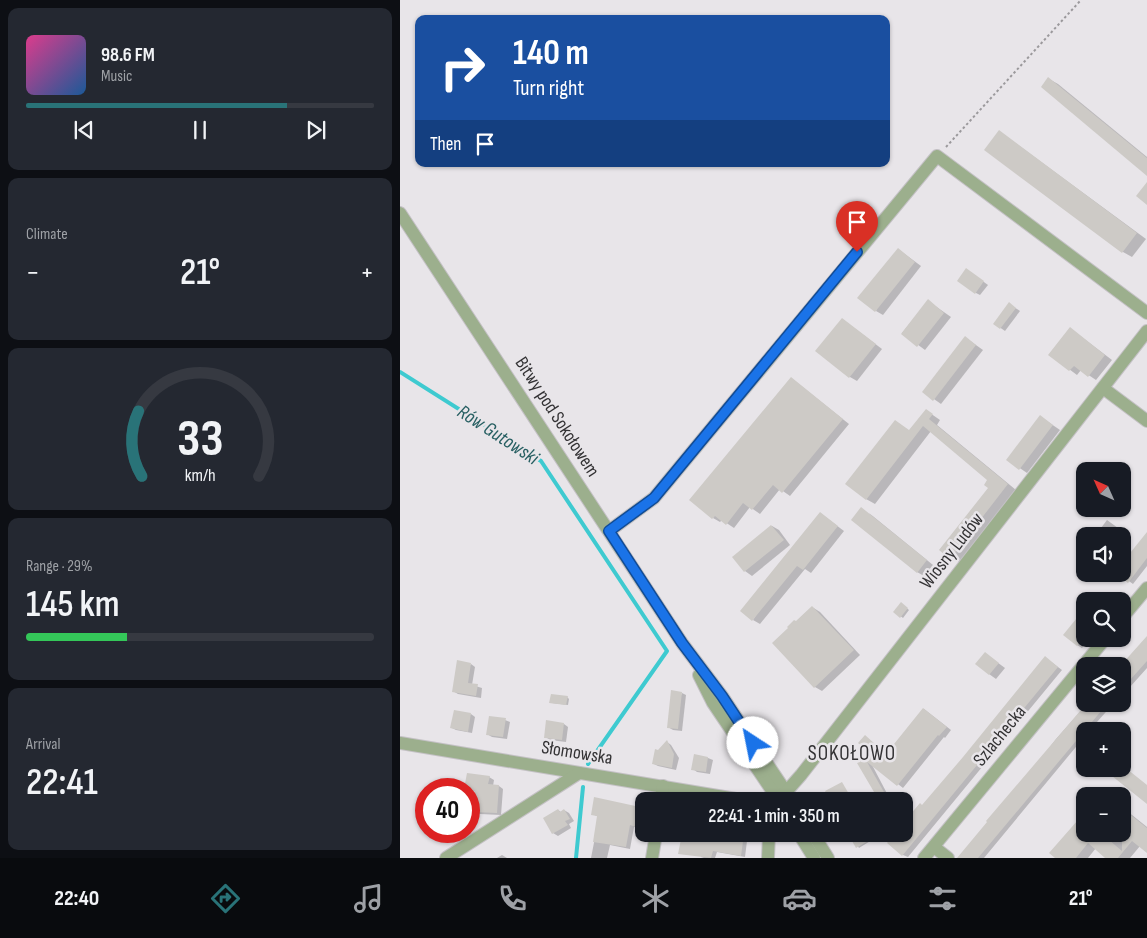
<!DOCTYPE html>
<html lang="en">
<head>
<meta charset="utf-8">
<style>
  :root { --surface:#171b24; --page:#242831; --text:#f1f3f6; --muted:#9ea1a6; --line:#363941; --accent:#297378 }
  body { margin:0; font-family:"Sofia Sans Condensed",sans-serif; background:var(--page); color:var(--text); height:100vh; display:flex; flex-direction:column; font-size:19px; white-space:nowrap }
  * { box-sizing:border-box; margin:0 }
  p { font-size:16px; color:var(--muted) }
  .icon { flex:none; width:28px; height:28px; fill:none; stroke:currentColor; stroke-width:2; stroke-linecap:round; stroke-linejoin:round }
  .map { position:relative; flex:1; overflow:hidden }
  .drawer { display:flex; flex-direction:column; gap:8px; padding:8px; background:#0d0f14; width:400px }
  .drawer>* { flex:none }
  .hud { position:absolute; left:15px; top:15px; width:475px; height:152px; border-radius:10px; box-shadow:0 1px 4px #0004; background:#1a4fa0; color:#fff; overflow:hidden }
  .needle { width:32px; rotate:315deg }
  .buttons { position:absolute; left:676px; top:462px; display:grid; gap:10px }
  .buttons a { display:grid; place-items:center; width:55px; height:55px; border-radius:10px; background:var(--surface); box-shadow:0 1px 4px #0004; font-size:25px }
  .speed { position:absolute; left:15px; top:778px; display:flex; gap:10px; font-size:25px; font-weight:700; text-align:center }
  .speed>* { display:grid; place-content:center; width:65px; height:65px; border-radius:50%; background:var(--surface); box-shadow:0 1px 4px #0004; line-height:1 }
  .speed .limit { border:8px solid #d22; background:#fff; color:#111 }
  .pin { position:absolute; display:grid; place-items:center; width:42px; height:42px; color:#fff; margin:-51px -21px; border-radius:50% 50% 50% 0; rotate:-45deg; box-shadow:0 0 5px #0007 }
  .pin .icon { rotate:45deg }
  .me { position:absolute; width:55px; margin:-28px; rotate:326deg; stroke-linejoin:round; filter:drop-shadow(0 0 4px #0008) }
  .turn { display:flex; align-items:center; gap:18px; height:105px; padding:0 15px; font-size:22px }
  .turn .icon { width:65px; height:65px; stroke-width:2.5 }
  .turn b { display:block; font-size:35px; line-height:42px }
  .then { display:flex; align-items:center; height:48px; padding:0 15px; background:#0003; gap:10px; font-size:19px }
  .big { font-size:38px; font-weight:600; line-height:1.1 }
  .drawer .widget { flex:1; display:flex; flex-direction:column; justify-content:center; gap:8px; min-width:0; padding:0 18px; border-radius:10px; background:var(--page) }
  .drawer .dial { align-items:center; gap:0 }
  .dial svg { height:130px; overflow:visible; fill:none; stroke:var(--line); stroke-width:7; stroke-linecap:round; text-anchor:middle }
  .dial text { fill:var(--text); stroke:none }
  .song { display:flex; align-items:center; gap:15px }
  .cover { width:60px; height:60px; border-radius:8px; background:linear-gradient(135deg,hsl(330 70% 55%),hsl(210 70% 35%)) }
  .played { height:5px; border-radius:2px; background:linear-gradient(90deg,var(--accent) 75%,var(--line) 75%) }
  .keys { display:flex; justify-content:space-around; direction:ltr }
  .heat { display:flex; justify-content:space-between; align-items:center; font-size:28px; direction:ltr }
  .charge { height:8px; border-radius:4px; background:linear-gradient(90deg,#34c759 29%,var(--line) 0) }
  .trip { position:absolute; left:235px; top:792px; width:278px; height:50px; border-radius:10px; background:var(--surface); box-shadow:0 1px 4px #0004; font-weight:600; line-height:50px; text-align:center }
  .menu { display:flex; height:80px; justify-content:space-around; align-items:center; background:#090b0e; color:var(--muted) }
  .menu .icon { width:35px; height:35px }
  .menu .current { color:var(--accent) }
  .menu b { font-size:22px; color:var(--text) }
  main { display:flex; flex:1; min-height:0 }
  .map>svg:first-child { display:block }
  .shadow { fill:#0003 }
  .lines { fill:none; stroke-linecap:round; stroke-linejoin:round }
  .stream { stroke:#3ecad0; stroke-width:4 }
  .building { fill:#cdcac6 }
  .minor-casing { stroke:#c4c1c5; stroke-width:14 }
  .path { stroke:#9b999c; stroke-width:2; stroke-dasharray:2.5 2.5; stroke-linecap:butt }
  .minor { stroke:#9caf8d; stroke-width:12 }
  .route-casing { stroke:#114b97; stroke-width:12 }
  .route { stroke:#1a73e8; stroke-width:9 }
  .labels { text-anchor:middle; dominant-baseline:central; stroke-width:5; stroke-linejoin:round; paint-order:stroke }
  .street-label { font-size:19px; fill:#333234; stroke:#e8e5e9 }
  .water-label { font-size:20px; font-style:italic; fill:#275f62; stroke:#e8e5e9 }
  .quarter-label { font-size:21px; letter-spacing:1px; fill:#333234; stroke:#e8e5e9 }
</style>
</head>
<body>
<main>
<section class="drawer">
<div class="widget">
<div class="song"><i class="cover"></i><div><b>98.6 FM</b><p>Music</p></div></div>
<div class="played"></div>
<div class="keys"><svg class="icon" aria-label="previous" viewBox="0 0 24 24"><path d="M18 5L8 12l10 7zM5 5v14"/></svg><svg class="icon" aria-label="pause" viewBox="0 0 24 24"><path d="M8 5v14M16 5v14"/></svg><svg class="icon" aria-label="next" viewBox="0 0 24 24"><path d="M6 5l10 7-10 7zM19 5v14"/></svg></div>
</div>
<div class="widget"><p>Climate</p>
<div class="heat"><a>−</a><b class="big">21°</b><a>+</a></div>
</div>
<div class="widget dial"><svg viewBox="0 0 100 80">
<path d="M14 69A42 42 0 1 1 86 69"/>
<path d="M14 69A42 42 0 0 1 12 29" stroke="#297378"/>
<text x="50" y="56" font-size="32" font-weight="700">33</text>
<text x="50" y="72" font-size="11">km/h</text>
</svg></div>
<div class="widget"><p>Range · 29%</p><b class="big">145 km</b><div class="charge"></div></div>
<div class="widget"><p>Arrival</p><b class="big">22:41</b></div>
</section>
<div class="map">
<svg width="747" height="858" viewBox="0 0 747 858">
  <rect width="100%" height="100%" fill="#e8e5e9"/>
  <g class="shadow">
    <polygon points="649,79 658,84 747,157 747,175"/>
    <polygon points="599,131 746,239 732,257 723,252"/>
    <polygon points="498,249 521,266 483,315 476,311"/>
    <polygon points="570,272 588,285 580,295 576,293"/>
    <polygon points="528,301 551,317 525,350 502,333"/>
    <polygon points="614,307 620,311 605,331 595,324"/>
    <polygon points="442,319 482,349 457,381 450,377"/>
    <polygon points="671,329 712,360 696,380 681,370 677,375 650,355"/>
    <polygon points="566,338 583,350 541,404 524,392"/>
    <polygon points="391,378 449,424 390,496 380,489 360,514 350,507 334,528 322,520 320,522 313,518"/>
    <polygon points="527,411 540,420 537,425 616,490 559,563 551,558 590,488 589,479 531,431 475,504 466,499 510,431"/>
    <polygon points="641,417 660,430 627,473 608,460"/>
    <polygon points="420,513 444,531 411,573 405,569 360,624 353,620"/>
    <polygon points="469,513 533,565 524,576 517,572"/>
    <polygon points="707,520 718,528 711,536 695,536"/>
    <polygon points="372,526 379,530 390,545 352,576 345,571 334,557"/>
    <polygon points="747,534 747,566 733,584 719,574 722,574"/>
    <polygon points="685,549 685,556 682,553"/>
    <polygon points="698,595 706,601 692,601"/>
    <polygon points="501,604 509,610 503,618 495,612"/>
    <polygon points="412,607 420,612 460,655 422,691 415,687 396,622"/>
    <polygon points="685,610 685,639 689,639 682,648 677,645"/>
    <polygon points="747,637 747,668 730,687 728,686 722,693 722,666 721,666"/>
    <polygon points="586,654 605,668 596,679 589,674"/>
    <polygon points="650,661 662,670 508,857 503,855 488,842 496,834 504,834 504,824 520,805 522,806"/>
    <polygon points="71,664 75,667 72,685 82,688 81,698 58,694 53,691"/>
    <polygon points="282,693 286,695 282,731 273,730 268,727"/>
    <polygon points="167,697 169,699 168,705 152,703"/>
    <polygon points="687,704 713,704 689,731 685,731 685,736 584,858 566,858 656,739"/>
    <polygon points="524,709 551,730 545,738 544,737 503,788 471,763 491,801 480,801 458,763 473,754 465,737 487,755"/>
    <polygon points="71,714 75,717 72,733 56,730 52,728"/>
    <polygon points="105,720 110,722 107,739 92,737 87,734"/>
    <polygon points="164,724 168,727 166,742 150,740 145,737"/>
    <polygon points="267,742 271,745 279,758 276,770 258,766 254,764"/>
    <polygon points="295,756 308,758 313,760 310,774 297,772 293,769"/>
    <polygon points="89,777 94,780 93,786 99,786 103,789 101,815 80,814 75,811 77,792 69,790 69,789"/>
    <polygon points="701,792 709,796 698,796"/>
    <polygon points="722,807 747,827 747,851 740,846 730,858 707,858 696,848 688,858 657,858 685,813 685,834 722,834"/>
    <polygon points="240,808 244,810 240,828 234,827 230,849 210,845 207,858 191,858 199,817 192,814"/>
    <polygon points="158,810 161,812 164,810 169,813 174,821 169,824 171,828 158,836 153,833"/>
    <polygon points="35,831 59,831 44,841 40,839"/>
    <polygon points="306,834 354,834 353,842 347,841 345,857 317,852 315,858 304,858 301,857"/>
    <polygon points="450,834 468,834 472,840 459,848"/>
    <polygon points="102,855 107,858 97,858"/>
  </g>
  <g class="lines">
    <g class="stream">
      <polyline points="0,372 141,461 267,651 188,764"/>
      <polyline points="176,858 183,787"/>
    </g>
  </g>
  <g class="building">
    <polygon points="648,77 747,158 747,176 641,87"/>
    <polygon points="599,130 737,233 722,253 584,150"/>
    <polygon points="747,182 747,205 736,196"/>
    <polygon points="498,248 515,262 475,312 457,298"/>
    <polygon points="566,268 584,281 575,294 557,281"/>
    <polygon points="528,299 544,313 517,347 501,334"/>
    <polygon points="609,302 616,308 600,329 593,324"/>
    <polygon points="442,318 476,344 449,378 415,351"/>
    <polygon points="670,327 705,355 688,377 674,366 669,371 648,355"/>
    <polygon points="565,336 576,345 533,401 522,392"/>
    <polygon points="391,377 443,419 382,493 373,485 352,510 343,503 326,525 315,516 312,519 289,500"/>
    <polygon points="526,409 533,414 529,419 608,484 550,559 539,550 588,488 584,485 587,480 523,426 466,500 445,484 495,420 509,430"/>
    <polygon points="640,415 653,425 619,470 606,460"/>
    <polygon points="461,507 527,560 517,573 451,520"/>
    <polygon points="420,512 438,526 403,570 397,566 352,621 340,611"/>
    <polygon points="371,525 384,540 344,572 332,557"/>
    <polygon points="747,532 747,558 728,583 722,578 722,563"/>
    <polygon points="501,602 508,608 500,618 493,612"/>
    <polygon points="412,606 454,650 414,688 372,643 388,628 387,627 394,620 396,621"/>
    <polygon points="685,608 685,636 677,646 663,635"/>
    <polygon points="747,636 747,661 722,689 722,664"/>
    <polygon points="585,652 599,663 589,675 575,664"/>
    <polygon points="645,656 658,667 502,856 487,843 494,834 504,834 504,822 520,803 522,805 563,757"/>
    <polygon points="57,660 71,663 68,683 78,684 76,696 52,692"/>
    <polygon points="271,690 282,692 278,729 267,728"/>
    <polygon points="151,694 168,696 166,705 149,703"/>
    <polygon points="686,704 707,704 578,858 557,858 587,822 586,821"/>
    <polygon points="523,708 547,727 539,736 538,735 497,786 467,762 489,801 475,801 471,793 474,792 457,763 471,754 458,743 465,735 486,754"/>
    <polygon points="54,710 71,713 68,732 50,728"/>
    <polygon points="89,716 106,718 103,737 86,735"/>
    <polygon points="146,720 164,723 162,740 144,738"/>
    <polygon points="267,740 274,754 272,768 252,764 255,749 258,750"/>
    <polygon points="294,754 308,757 306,772 291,770"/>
    <polygon points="722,765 747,785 747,804 712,776 719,769 722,769"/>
    <polygon points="67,773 90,776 88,784 99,785 97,813 74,812 75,791 64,789"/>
    <polygon points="442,782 453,801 430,801 425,791"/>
    <polygon points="194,797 240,807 236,827 230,825 226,847 193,842 197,816 191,815"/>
    <polygon points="722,808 747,828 747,853 732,841 718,858 705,858 688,843 676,858 655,858 649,853 685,812 685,834 702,834 722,851"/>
    <polygon points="158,809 160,812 164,809 170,819 165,821 168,825 152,834 143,818"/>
    <polygon points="282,834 344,834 341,856 313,851 311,858 278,854"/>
    <polygon points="448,834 480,834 456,848"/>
  </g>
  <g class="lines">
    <defs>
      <g id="minor">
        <polyline points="0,213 282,643 322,696 392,801"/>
        <polyline points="703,388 747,421"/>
        <polyline points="209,531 254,498 537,156 747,313"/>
        <polyline points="722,618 747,588"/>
        <polyline points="299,675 313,703 379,801"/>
        <polyline points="0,743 348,801"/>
        <polyline points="261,801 263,786"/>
        <polyline points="373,801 386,792 401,775 747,331"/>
        <polyline points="399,834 414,858"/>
        <polyline points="413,834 428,858"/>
        <polyline points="534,847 548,858"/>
        <polyline points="46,858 179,773"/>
        <polyline points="252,858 256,834"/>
        <polyline points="368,858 369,834"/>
        <polyline points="524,858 705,639"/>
      </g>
    </defs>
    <use href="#minor" class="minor-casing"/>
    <polyline class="path" points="546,147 681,0"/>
    <use href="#minor" class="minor"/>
  </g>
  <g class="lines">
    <defs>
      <polyline id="route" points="353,743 322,696 282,643 209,531 254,498 457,252"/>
    </defs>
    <use href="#route" class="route-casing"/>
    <use href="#route" class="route"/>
  </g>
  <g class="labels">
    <g class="street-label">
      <text transform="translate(157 417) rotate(57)">Bitwy pod Sokołowem</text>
      <text transform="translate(552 551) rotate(-52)">Wiosny Ludów</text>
      <text transform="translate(600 736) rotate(-51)">Szlachecka</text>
      <text transform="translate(177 753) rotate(9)">Słomowska</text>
    </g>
    <g class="water-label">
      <text transform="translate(98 435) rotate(33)">Rów Gutowski</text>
    </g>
    <g class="quarter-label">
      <text x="452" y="753">SOKOŁOWO</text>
    </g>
  </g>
</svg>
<div class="buttons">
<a><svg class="needle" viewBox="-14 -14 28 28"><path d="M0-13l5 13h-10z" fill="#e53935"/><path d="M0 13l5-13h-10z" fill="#9ea1a6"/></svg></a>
<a><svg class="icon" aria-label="sound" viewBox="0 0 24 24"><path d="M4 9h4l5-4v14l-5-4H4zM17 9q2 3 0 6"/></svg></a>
<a><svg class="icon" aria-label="search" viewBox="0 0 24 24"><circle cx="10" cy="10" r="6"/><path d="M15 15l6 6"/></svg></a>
<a><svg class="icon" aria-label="layers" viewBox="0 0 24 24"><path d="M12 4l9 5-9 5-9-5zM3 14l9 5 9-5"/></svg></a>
<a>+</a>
<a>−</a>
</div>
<div class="speed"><div class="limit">40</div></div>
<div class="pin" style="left:457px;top:252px;background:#d93025"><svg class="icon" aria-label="arrive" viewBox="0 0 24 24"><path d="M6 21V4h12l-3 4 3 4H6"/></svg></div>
<svg class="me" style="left:353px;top:743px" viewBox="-20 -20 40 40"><circle r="19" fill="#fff"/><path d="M0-13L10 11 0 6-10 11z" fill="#1a73e8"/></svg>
<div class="trip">22:41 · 1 min · 350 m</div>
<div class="hud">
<div class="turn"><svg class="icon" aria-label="right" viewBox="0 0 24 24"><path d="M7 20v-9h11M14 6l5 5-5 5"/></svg><div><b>140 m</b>Turn right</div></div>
<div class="then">Then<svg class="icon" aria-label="arrive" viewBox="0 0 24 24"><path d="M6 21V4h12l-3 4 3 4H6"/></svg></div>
</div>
</div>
</main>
<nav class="menu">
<b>22:40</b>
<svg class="icon current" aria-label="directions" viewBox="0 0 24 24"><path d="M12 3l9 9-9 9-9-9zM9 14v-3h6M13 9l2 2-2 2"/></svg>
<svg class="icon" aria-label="music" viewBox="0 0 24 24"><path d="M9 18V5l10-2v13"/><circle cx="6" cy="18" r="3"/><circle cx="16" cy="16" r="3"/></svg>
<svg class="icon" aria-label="phone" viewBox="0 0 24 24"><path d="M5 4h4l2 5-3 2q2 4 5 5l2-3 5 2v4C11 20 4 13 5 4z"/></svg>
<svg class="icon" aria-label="climate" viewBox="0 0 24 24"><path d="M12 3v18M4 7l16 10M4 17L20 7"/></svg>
<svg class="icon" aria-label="car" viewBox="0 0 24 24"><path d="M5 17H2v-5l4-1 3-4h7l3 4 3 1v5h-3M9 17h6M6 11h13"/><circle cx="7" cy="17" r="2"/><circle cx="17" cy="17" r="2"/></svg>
<svg class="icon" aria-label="filters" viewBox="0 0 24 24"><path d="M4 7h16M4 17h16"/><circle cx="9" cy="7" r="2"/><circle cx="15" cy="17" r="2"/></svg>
<b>21°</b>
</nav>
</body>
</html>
